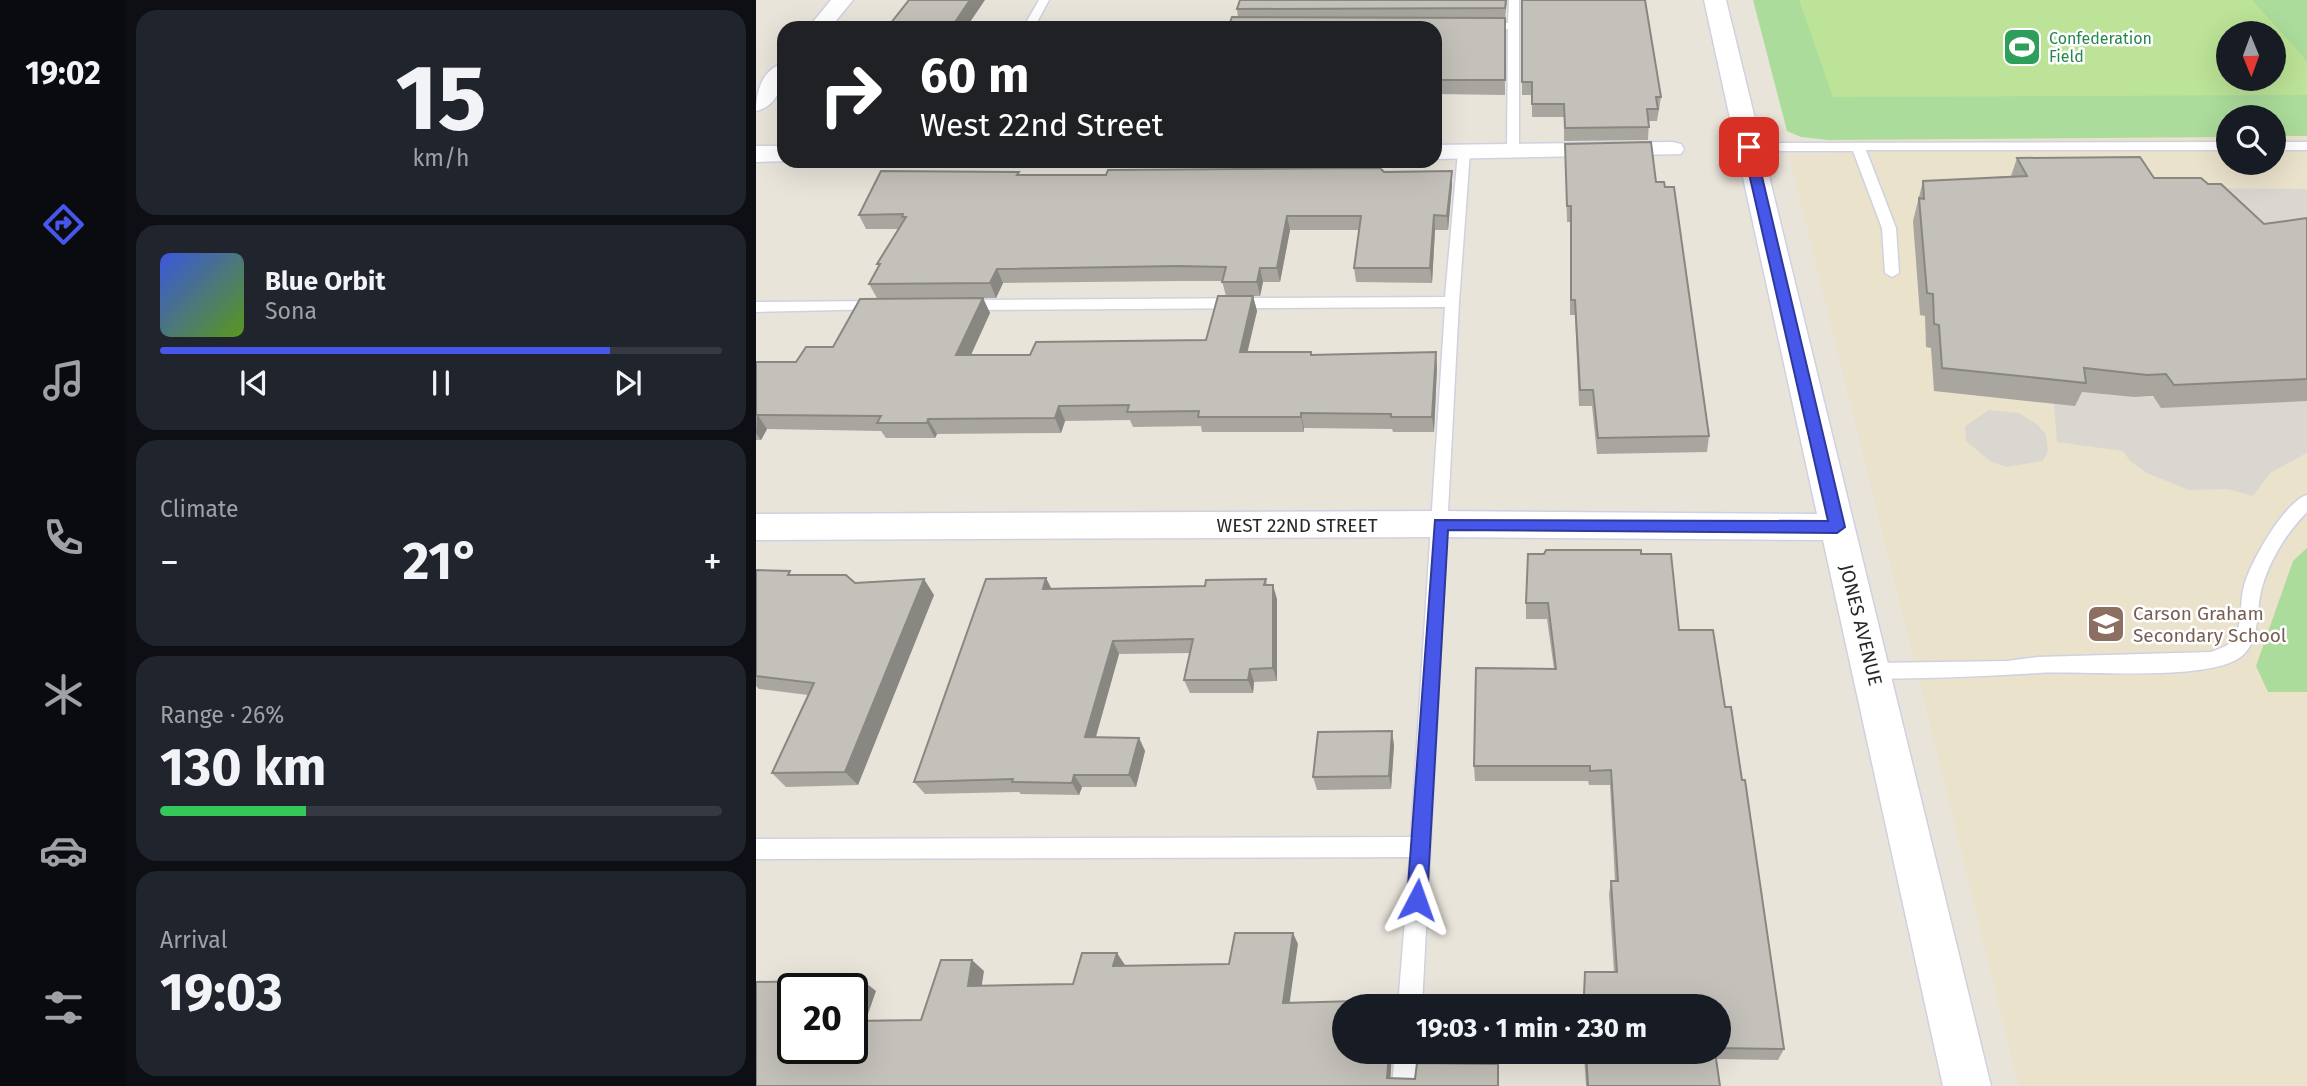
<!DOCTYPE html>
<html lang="en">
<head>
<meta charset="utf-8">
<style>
  :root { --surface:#171b24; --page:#20242c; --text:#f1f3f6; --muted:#9ea1a6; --line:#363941; --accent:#4657ea }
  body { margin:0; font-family:"Fira Sans",sans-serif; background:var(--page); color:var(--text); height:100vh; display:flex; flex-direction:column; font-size:26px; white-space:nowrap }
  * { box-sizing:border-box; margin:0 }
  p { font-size:23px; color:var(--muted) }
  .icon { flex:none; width:38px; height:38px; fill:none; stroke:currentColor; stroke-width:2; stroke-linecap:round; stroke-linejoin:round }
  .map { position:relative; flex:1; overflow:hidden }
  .sheet { display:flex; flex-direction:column; gap:10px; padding:10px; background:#0d0f14; width:630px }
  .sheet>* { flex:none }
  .guide { position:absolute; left:21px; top:21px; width:665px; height:147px; border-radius:21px; box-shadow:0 7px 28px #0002; background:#202124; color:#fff; overflow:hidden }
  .needle { width:46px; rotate:179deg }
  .buttons { position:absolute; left:1460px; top:21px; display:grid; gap:14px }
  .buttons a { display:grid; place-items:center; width:70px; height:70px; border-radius:50%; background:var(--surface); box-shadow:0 7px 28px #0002; font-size:35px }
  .speed { position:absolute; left:21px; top:973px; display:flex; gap:14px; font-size:35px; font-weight:700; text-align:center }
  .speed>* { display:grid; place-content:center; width:91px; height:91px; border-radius:50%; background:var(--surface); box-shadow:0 7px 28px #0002; line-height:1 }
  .speed .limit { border:4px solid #111; border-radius:10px; background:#fff; color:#111 }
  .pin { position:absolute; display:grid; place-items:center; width:60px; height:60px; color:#fff; margin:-30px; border-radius:14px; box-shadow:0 4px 10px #0006 }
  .me { position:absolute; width:77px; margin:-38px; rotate:4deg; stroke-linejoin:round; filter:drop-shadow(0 0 5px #0008) }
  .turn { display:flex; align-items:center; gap:24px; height:147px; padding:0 28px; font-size:32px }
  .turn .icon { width:91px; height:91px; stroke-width:2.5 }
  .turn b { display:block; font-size:49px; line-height:60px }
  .big { font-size:52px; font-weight:700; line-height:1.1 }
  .sheet .widget { flex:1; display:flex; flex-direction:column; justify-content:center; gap:10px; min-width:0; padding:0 24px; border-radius:21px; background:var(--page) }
  .sheet .dial { align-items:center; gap:0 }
  .dial b { font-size:91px; line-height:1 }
  .song { display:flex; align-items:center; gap:21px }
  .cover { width:84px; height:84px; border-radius:10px; background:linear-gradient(135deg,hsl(230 70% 55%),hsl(90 70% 35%)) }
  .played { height:7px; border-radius:4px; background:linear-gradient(90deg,var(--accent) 80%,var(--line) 80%) }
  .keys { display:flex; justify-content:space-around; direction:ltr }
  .heat { display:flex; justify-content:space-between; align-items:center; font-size:38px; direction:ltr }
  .charge { height:10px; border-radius:5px; background:linear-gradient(90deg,#34c759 26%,var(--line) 0) }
  .trip { position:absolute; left:576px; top:994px; width:399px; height:70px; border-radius:35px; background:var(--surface); box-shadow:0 7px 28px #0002; font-weight:700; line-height:70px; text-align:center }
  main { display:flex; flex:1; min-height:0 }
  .menu { display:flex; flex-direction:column; width:126px; justify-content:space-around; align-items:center; background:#090b0e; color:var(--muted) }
  .menu .icon { width:49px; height:49px }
  .menu .current { color:var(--accent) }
  .menu b { font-size:32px; color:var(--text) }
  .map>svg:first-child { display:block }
  .education { fill:#eae2cb }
  .green { fill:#abdc9b; fill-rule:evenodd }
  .pitch { fill:#bce397; fill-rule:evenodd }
  .plaza { fill:#dad7d1 }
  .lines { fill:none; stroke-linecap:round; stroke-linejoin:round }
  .service-casing { stroke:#d0d1e0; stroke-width:3 }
  .minor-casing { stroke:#d0d1e0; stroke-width:3 }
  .service { fill:#fff; fill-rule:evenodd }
  .minor { fill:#fff; fill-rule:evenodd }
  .wall { fill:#a9a6a0; fill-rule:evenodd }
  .shaded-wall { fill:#898782 }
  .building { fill:#c4c1ba; stroke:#898782; stroke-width:2 }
  .route { fill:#4657ea; stroke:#2e3998; stroke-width:2 }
  .labels { text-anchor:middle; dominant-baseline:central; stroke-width:5; stroke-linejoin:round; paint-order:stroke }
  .far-leisure-label { font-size:16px; fill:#27864d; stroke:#fff; text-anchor:start }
  .street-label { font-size:19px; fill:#282828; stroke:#fff }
  .education-label { font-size:19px; fill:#785e54; stroke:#fff; text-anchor:start }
</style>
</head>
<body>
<main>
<nav class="menu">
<b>19:02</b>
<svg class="icon current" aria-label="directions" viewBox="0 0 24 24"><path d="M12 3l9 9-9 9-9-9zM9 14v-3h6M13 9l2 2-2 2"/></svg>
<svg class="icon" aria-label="music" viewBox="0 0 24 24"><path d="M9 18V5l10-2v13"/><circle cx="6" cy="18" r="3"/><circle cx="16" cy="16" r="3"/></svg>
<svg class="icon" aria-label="phone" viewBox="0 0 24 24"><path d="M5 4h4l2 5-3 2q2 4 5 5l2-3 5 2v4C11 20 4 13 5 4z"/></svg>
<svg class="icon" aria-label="climate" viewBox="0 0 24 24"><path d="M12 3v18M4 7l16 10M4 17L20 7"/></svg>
<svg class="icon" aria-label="car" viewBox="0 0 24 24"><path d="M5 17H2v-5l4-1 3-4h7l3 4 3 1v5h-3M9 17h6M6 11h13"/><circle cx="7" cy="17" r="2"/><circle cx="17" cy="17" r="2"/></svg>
<svg class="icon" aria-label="filters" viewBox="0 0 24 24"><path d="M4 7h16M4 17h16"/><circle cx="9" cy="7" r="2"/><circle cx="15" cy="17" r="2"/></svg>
</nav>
<section class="sheet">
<div class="widget dial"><b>15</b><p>km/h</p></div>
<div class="widget">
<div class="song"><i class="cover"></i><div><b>Blue Orbit</b><p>Sona</p></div></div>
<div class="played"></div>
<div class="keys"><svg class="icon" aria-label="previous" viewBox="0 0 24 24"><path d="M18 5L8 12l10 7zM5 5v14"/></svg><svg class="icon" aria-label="pause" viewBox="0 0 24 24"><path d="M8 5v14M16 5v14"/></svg><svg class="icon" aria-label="next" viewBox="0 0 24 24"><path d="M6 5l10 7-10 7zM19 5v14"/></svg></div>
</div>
<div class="widget"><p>Climate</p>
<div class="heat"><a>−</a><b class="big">21°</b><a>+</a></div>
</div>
<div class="widget"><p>Range · 26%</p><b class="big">130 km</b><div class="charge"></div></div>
<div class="widget"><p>Arrival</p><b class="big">19:03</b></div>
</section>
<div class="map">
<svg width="1551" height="1086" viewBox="0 0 1551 1086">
  <rect width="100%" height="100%" fill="#e9e4da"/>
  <polygon class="education" points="1517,136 1551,136 1551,1086 1263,1086 1033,155 1077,155 1072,140 1472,137 1472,163 1517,163"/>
  <g class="green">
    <path d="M997,0h554v136h-34v-19h-45v20l-400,3 -27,-3 -14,-6zM1472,33h45v46h-45z"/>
    <polygon points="1551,548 1551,692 1512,692 1500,666 1537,561"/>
  </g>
  <path class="pitch" d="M1043,0h453l55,61v34l-474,2zM1472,33h45v46h-45z"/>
  <g class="plaza">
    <polygon points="1433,188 1551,189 1551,239 1495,247"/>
    <polygon points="1317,391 1378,397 1551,401 1551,453 1514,473 1497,496 1472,489 1433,490 1391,473 1374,461 1367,451 1301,442 1298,404"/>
    <polygon points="1233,410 1263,413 1282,425 1290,435 1292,451 1287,461 1250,467 1234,461 1210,441 1209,426"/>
  </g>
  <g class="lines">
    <defs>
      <g id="service">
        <polygon points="283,0 293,0 280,24 497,23 502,26 267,28"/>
        <polygon points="753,0 763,0 763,151 757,155 751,151 752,29 728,29 723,26 728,23 752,23"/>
        <polygon points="1472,142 1472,150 1110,150 1140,228 1143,273 1136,277 1129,273 1126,228 1097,151 993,151 987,147 993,143"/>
        <rect x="1517" y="142" width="34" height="8"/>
        <polygon points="708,148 714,152 703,302 666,1006 642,1006 654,857 0,859 0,839 655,837 689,307 206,310 199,305 206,300 689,297 702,152"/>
        <polygon points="122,301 127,303 129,306 127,309 0,312 0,302"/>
        <path d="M1551,495v17c-19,19 -36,46 -44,72 -8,22 -1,53 -20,71 -30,28 -160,15 -205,18 -55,4 -110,5 -165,6l-7,-2 -3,-6 3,-6 7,-2 134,-2 31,-4 173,-5c5,-2 15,-5 19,-9 14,-13 9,-40 14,-57 6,-23 40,-84 63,-91z"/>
        <polygon points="639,1052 663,1052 660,1086 636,1086"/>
      </g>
      <g id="minor">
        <polygon points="75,0 97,0 74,28 52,28"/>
        <polygon points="948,0 970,0 1235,1086 1187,1086 1067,540 685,537 0,540 0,514 685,511 1061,514"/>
        <path d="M28,63c0,20 -6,43 -28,48 0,-19 6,-42 28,-48z"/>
        <polygon points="916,142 925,144 928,149 925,154 679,159 679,145"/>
        <polygon points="0,146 28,146 30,161 0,162"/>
      </g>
    </defs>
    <use href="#service" class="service-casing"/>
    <use href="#minor" class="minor-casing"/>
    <use href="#service" class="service"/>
    <use href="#minor" class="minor"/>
  </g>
  <g class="wall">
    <polygon points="484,0 751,0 749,20 749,95 679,94 679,28 482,17 481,9"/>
    <polygon points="766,0 905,97 901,121 893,121 892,140 808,141 808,117 776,117 776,95 766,95"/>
    <polygon points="809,144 900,182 953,436 951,452 841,454 836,406 823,406 819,315 814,315 814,222 811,222"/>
    <polygon points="1261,158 1398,178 1452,184 1508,224 1551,218 1551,401 1405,408 1397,396 1378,397 1326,392 1319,406 1178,391 1175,348 1170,347 1169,316 1164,315 1157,221 1167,181 1255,176"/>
    <path d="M696,171v14l-4,45h-13l-3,53 -76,-1 -2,-14 5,-38h-69l-10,52h-17l-3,14h-7l4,15 -10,41h64l1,3 125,12 -3,65h-41l-1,-3 -88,-1v4h-102l-1,-6 -68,1 -3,-7 -65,1 -4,12 -124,1 -2,4h-49l-5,-7 -114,-2 -6,11h-5v-78h40l37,-15 44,-49 -8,-14 10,-17 -2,-3 21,-35h-32l-7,-14 161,-40zM425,281h41l4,15 -20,44 -176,15h-59l19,-42 -7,-15h13l7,-15z"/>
    <polygon points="885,554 923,630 969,707 1028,1049 1022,1060 960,1059 964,1086 830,1086 828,1057 786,1057 786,1052 962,1052 962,1006 827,995 858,972 853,894 855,881 859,881 854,785 833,785 832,781 719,781 718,766 798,669 791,619 770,619 770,603"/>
    <polygon points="0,570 178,595 102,785 30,787 16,773 52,695 3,689 0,686"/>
    <polygon points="290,578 295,588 449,586 510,579 511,585 521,599 521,681 498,682 497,693 434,693 428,680 434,653 363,654 340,737 383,738 389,751 380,787 326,787 323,795 265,794 263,792 169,794 158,782"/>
    <polygon points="638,745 635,789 561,790 557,777"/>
  </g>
  <g class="shaded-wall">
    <polygon points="214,0 229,0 210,28 195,28"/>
    <polygon points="696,171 696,185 692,230 691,216"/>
    <polygon points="678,215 679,230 676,283 674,268"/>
    <polygon points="531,216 534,230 524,282 521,268"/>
    <polygon points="504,268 507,282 504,296 501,282"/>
    <polygon points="241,269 247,283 240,298 234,283"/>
    <polygon points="497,296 501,311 488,367 484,352"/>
    <polygon points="227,298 234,313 208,370 200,355"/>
    <polygon points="680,352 681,367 678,432 676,417"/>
    <polygon points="303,406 309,421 305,433 299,418"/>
    <polygon points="545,413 548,428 548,432 545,417"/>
    <polygon points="1,414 11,429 5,440 0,433"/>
    <polygon points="172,419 181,434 179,438 171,423"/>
    <polygon points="290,578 297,592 287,589"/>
    <polygon points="168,579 178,595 102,785 89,772"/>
    <polygon points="517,585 521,599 521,681 517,668"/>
    <polygon points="357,641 363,654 336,750 329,737"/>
    <polygon points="494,669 498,682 497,693 492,680"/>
    <polygon points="636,731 638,745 635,789 633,776"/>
    <polygon points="383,738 389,751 380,787 373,775"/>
    <polygon points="318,775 326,787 323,795 316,783"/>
    <polygon points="537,933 542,944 532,1014 527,1003"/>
    <polygon points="361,953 369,965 366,977 357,966"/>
    <polygon points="216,960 228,971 224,997 212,986"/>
    <polygon points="106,980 120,991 106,1031 96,1025 96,1007"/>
    <polygon points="633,1052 636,1052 634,1086 631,1078"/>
  </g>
  <g class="building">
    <polygon points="153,0 214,0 195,28 131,28"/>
    <polygon points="484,0 750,0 749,8 481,9"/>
    <polygon points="766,0 889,0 905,97 900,97 902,109 891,109 893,127 809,128 808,104 776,104 776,82 766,82"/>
    <polygon points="476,17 749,18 749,80 679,80 679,28 472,28"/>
    <polygon points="895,142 900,182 908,182 909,187 918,187 953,436 842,438 837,390 824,390 819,300 815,300 815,206 811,206 809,144"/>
    <polygon points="1384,157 1398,178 1445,178 1452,184 1465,184 1508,224 1551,218 1551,379 1418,385 1410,374 1391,375 1328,368 1330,383 1186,368 1183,325 1178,324 1177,294 1171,293 1163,198 1168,199 1167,181 1271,176 1261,158"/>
    <polygon points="624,168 628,172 696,171 691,216 678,215 674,268 598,268 605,216 531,216 521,268 504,268 501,282 466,282 470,267 421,266 241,269 234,283 113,284 124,264 121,264 150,217 146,217 147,214 103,215 125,171 263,172 261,175 350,175 352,170"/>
    <polygon points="462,296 497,296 484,352 555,352 555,355 680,352 676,417 635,417 635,414 545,413 545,417 442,417 443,411 371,412 373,405 303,406 299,418 172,419 171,423 121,423 125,416 0,415 0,362 40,362 50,347 77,347 104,299 227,298 200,355 274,355 280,342 450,340"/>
    <polygon points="790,550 885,550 885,554 915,554 923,630 957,630 969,707 975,707 986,780 989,780 1028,1049 962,1048 962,1006 787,1006 787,995 828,995 829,972 861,972 855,881 862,881 855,770 834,771 834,766 718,766 720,668 800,669 792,603 770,603 772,554 788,554"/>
    <polygon points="0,570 34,571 32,575 90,575 99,583 168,579 89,772 16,773 58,683 0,676"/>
    <polygon points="290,578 287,589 449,586 450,580 510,579 508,585 517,585 517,668 494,669 492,680 428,680 437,639 357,641 329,737 383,738 373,775 318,775 316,783 256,782 257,779 158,782 230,579"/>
    <polygon points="636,731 633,776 557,777 562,732"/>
    <polygon points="479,933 537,933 527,1003 640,1000 639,1006 588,1006 588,1052 633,1052 631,1078 659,1079 661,1063 742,1064 742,1086 0,1086 0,982 106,980 96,1007 96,989 37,989 37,1048 96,1048 96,1021 165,1020 185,960 216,960 212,986 317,984 326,953 361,953 357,966 473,964"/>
    <polygon points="830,1052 959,1052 964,1086 832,1086"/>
  </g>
  <polygon class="route" points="989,145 999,147 1089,527 1081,533 692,530 671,900 668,907 661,910 654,907 651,900 679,520 1072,521 987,147"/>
  <defs>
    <symbol id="stadium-square" viewBox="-11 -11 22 22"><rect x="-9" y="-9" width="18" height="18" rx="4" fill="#2e9e5b" stroke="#fff"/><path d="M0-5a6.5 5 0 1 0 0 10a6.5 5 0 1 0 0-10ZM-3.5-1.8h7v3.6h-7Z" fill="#fff"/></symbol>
    <symbol id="school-square" viewBox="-11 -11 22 22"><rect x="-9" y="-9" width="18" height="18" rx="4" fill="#8d6e63" stroke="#fff"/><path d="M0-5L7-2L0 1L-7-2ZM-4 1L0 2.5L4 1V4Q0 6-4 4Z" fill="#fff"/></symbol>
  </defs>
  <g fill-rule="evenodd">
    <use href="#stadium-square" x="1244" y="25" width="44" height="44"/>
    <use href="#school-square" x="1328" y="602" width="44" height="44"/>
  </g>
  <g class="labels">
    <g class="far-leisure-label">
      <text x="1293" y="38">Confederation<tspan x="1293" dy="18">Field</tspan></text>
    </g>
    <g class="street-label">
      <text x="541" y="525">WEST 22ND STREET</text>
      <text transform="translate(1105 625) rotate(76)">JONES AVENUE</text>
    </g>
    <g class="education-label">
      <text x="1377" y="613">Carson Graham<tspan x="1377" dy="22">Secondary School</tspan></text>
    </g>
  </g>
</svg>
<div class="buttons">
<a><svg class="needle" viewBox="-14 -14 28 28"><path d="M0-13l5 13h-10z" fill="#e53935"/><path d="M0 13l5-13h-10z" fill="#9ea1a6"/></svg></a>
<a><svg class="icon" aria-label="search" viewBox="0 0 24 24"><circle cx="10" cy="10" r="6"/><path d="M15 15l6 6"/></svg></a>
</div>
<div class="speed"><div class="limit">20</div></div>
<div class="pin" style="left:993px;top:147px;background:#d93025"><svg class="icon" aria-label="arrive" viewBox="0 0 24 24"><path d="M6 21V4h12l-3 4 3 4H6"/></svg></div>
<svg class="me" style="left:661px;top:900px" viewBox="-20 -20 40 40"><path d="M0-17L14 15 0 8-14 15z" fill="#4657ea" stroke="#fff" stroke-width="4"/></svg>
<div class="trip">19:03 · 1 min · 230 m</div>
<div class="guide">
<div class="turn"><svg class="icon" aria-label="right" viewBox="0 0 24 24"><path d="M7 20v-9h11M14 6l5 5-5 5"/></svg><div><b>60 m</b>West 22nd Street</div></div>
</div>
</div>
</main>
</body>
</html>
